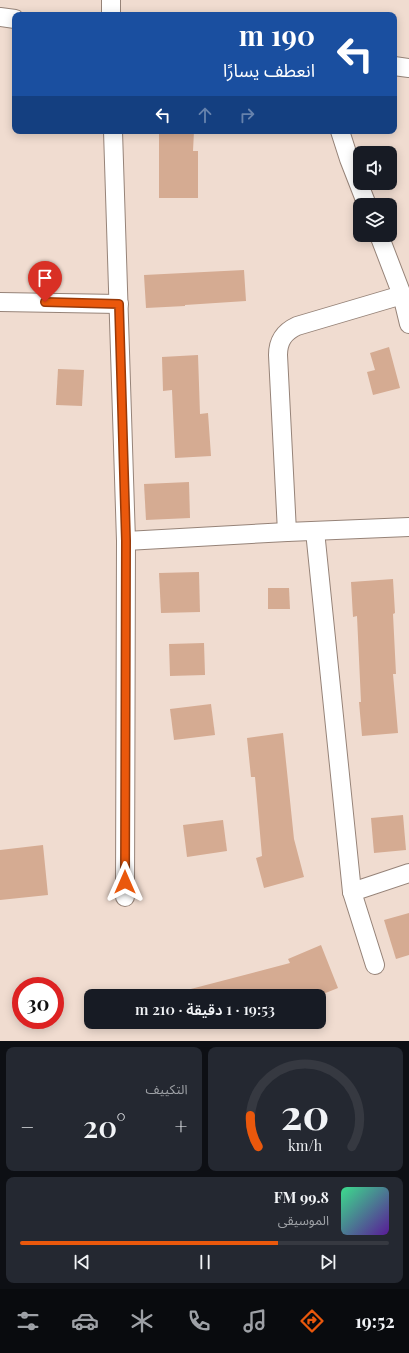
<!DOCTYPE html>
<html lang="ar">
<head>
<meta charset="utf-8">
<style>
  :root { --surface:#171b24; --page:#242831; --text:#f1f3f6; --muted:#9ea1a6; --line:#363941; --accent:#ea580c }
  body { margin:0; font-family:"Playfair Display","Noto Sans Arabic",serif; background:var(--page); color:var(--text); direction:rtl; height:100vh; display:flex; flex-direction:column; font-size:15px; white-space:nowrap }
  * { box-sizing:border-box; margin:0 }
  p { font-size:13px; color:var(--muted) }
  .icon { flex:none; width:22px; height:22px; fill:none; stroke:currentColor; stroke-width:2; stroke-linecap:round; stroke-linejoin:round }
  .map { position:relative; height:1041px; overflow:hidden; direction:ltr }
  .panel { display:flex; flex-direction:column; gap:6px; padding:6px; background:#0d0f14; flex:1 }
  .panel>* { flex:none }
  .top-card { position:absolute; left:12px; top:12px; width:385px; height:122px; border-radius:8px; box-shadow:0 2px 10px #0003; direction:rtl; background:#1a4fa0; color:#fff; overflow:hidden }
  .controls { position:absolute; left:353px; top:146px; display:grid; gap:8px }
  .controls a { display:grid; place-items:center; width:44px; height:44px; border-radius:8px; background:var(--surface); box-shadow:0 2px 10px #0003; font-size:20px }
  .speed { position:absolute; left:12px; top:977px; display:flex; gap:8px; font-size:20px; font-weight:700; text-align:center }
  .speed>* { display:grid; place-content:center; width:52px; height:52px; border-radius:50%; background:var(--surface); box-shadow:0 2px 10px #0003; line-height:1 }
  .speed .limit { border:6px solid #d22; background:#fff; color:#111 }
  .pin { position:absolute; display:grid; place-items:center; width:34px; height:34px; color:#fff; margin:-41px -17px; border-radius:50% 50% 50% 0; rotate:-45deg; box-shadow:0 0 4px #0007 }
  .pin .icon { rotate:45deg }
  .me { position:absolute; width:44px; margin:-22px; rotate:0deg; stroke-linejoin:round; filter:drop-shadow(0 0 3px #0008) }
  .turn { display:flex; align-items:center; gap:14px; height:84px; padding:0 16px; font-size:18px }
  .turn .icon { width:52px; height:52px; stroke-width:2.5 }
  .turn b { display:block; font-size:28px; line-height:34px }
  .lanes { display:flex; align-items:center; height:38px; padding:0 16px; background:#0003; justify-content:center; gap:20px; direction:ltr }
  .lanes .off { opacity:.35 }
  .big { font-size:30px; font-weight:600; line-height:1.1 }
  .panel .tile { flex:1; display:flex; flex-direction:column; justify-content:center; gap:6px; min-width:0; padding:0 14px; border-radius:8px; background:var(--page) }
  .panel .dial { align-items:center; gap:0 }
  .dial svg { height:104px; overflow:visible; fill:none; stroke:var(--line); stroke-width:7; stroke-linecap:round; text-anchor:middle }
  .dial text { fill:var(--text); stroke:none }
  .song { display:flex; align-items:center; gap:12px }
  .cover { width:48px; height:48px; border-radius:6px; background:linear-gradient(135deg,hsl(150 70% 55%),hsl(270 70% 35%)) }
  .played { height:4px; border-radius:2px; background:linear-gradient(90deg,var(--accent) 70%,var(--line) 70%) }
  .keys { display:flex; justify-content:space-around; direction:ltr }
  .heat { display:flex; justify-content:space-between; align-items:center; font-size:22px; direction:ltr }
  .panel .tiles { flex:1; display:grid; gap:6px; grid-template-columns:1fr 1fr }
  .tile:last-child { grid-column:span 2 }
  .trip { position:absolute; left:84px; top:989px; width:242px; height:40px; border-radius:8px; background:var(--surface); box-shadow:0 2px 10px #0003; font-weight:600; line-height:40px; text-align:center; direction:rtl }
  .tab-bar { display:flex; height:64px; justify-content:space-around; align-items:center; background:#090b0e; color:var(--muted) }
  .tab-bar .icon { width:28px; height:28px }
  .tab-bar .current { color:var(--accent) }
  .tab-bar b { font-size:18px; color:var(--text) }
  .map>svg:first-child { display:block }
  .building { fill:#d5ab92 }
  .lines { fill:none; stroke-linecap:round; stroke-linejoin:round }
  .street-casing { stroke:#968378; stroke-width:20 }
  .street { stroke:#fff; stroke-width:18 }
  .route-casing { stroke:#983908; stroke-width:10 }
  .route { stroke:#ea580c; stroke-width:7 }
</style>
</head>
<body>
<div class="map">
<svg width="409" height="1041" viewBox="0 0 409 1041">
  <rect width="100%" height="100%" fill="#f0dcd0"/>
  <g class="building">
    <polygon points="159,131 194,131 193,151 198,151 198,198 159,198"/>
    <polygon points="244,270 246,301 185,305 185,306 146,308 144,275"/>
    <polygon points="389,347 400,388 373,395 367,372 375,370 370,353"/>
    <polygon points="198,355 200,414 208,413 211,456 175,458 172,390 163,391 162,357"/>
    <polygon points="58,369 84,370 82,406 56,405"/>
    <polygon points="189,482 190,518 146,520 144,484"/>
    <polygon points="199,572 200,612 161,613 159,573"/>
    <polygon points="393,579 395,613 393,614 396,674 393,674 398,733 362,736 359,702 361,702 357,616 353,617 351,582"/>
    <polygon points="268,588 289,588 290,609 268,609"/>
    <polygon points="204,643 205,675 170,676 169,644"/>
    <polygon points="211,704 215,735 174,740 170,709"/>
    <polygon points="283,733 294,839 304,877 264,888 256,858 262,856 255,777 251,777 247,738"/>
    <polygon points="403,815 406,850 374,853 371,818"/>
    <polygon points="223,820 227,851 187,857 183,825"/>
    <polygon points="43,845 48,895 0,900 0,850"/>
    <polygon points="409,913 409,955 396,959 384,920"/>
    <polygon points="321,945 338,988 318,996 184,996 183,991 290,963 288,959"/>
  </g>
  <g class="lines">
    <defs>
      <g id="street">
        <polyline points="111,15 111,0"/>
        <polyline points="0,17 15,19"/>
        <polyline points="394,66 409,68"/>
        <polyline points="113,131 126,541 125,897"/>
        <polyline points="340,131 349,159 367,205"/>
        <polyline points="379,235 402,295 409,324"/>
        <polyline points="0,302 119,304"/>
        <polyline points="315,531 352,892 375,965"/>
        <path d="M287,532l-9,-177c0,-14 6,-23 19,-29l105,-31"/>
        <polyline points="126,541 287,532 409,527"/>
        <polyline points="352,892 409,873"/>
      </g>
    </defs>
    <use href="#street" class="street-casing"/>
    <use href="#street" class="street"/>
  </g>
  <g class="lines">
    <defs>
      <polyline id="route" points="45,302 119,304 126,541 125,882"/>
    </defs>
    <use href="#route" class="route-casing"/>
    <use href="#route" class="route"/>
  </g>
</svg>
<div class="controls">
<a><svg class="icon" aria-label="sound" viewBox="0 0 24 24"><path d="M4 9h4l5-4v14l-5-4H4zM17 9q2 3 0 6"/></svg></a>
<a><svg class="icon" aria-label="layers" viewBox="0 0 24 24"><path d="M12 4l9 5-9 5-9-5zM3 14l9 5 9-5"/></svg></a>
</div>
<div class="speed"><div class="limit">30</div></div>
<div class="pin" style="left:45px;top:302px;background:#d93025"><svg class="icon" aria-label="arrive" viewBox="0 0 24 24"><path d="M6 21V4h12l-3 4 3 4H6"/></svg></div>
<svg class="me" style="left:125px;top:882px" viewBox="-20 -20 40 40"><path d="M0-17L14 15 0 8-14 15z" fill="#ea580c" stroke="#fff" stroke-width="4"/></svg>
<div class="trip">19:53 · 1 دقيقة · 210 m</div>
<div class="top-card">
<div class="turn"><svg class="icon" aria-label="left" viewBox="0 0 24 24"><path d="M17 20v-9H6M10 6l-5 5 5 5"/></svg><div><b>190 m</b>انعطف يسارًا</div></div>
<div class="lanes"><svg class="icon" aria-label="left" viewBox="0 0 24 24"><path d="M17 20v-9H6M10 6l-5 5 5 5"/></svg><svg class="icon off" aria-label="ahead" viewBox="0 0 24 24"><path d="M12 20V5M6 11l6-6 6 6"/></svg><svg class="icon off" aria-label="right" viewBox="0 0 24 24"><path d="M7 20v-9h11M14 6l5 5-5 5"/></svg></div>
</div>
</div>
<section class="panel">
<div class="tiles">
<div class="tile dial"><svg viewBox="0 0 100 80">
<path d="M14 69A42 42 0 1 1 86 69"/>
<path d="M14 69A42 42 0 0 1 8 45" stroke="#ea580c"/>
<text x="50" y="56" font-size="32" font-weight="700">20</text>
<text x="50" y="72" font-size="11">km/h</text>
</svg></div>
<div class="tile"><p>التكييف</p>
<div class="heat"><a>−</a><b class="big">20°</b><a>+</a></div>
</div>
<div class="tile">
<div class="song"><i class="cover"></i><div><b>99.8 FM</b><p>الموسيقى</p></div></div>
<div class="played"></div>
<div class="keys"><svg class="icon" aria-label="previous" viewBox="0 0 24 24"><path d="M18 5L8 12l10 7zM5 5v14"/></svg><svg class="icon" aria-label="pause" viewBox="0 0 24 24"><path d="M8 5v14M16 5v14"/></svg><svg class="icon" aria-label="next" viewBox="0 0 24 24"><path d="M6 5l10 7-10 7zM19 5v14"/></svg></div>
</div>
</div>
</section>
<nav class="tab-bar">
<b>19:52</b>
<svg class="icon current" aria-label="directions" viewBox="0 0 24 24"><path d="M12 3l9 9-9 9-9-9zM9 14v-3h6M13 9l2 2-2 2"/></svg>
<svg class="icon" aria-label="music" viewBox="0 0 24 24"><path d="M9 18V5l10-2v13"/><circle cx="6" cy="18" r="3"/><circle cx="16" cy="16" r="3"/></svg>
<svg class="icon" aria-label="phone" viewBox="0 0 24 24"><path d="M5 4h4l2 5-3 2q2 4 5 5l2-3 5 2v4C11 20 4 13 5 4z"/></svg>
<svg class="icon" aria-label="climate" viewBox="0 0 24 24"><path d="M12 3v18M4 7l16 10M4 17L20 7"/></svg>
<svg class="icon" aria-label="car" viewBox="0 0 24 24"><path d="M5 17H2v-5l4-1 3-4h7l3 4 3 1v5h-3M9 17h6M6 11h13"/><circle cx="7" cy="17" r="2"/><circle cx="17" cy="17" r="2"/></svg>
<svg class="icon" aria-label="filters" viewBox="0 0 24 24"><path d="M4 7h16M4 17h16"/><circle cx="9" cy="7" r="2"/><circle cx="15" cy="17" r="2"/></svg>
</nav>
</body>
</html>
